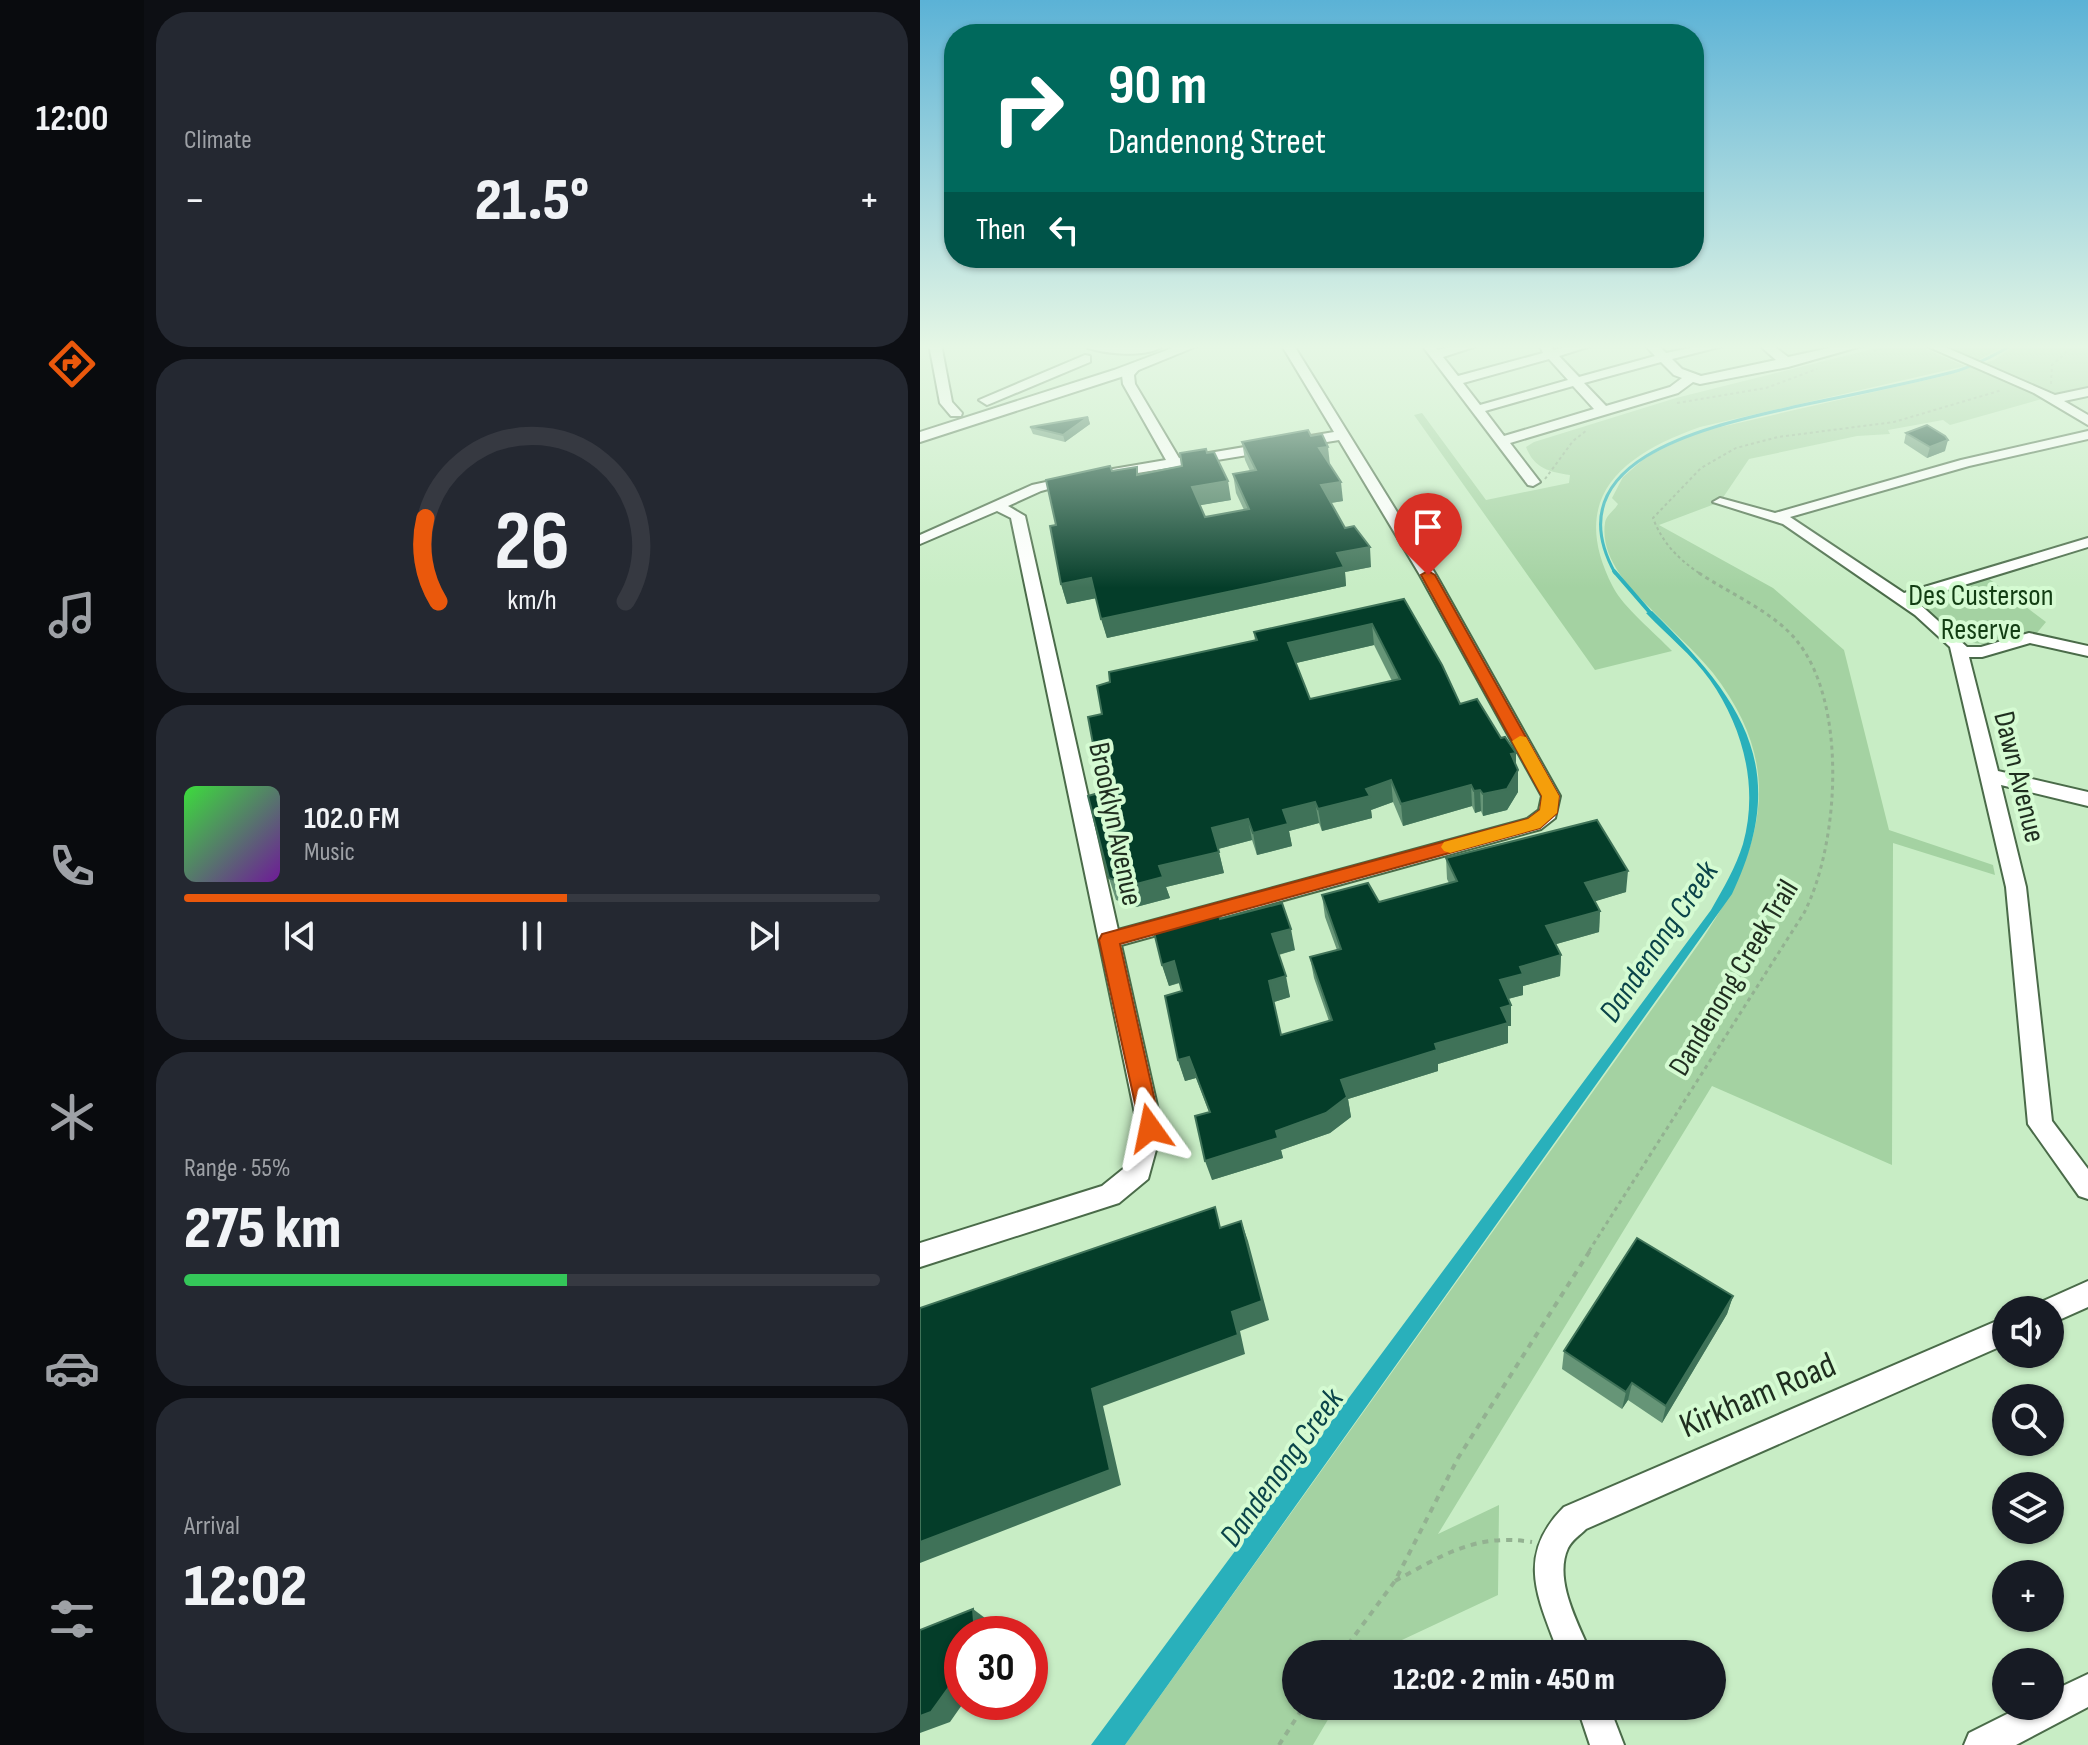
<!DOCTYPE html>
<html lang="en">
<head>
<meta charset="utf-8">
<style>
  :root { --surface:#171b24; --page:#242831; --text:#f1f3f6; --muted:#9ea1a6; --line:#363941; --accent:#ea580c }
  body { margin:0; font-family:"Sofia Sans Condensed",sans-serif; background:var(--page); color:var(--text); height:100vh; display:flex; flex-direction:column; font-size:30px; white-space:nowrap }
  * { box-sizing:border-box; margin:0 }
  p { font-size:26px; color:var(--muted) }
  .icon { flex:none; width:44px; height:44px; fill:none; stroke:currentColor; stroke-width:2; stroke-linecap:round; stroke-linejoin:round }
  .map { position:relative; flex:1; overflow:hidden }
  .details { display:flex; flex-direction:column; gap:12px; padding:12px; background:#0d0f14; width:776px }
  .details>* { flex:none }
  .guide { position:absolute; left:24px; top:24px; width:760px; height:244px; border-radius:32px; box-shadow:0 2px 6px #0004; background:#00695c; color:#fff; overflow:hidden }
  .controls { position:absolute; left:1072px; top:1296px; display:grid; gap:16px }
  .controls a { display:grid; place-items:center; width:72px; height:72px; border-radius:50%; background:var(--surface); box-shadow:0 2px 6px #0004; font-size:40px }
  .speed { position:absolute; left:24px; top:1616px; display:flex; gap:16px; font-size:40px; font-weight:700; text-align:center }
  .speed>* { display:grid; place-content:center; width:104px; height:104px; border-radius:50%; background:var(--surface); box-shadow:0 2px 6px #0004; line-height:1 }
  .speed .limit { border:12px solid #d22; background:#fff; color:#111 }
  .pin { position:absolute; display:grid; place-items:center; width:68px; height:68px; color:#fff; margin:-82px -34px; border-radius:50% 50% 50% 0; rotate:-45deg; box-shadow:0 0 8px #0007 }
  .pin .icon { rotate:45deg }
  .me { position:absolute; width:88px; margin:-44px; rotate:348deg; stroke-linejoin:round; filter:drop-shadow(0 0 6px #0008) }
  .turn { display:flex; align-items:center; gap:28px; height:168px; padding:0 32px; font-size:36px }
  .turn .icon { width:104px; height:104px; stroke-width:2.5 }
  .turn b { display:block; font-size:56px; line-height:68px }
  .then { display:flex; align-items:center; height:76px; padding:0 32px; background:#0003; gap:16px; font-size:30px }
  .big { font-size:60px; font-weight:800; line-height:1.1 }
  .details .card { flex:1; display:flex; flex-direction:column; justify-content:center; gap:12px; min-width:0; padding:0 28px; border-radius:32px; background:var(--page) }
  .details .dial { align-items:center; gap:0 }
  .dial svg { height:208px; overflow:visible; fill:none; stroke:var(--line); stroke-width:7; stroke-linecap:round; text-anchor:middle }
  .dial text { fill:var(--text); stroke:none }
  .song { display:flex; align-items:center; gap:24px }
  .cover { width:96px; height:96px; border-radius:12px; background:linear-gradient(135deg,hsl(120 70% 55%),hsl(280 70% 35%)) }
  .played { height:8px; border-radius:4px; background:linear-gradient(90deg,var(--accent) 55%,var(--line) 55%) }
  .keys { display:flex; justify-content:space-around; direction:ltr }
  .heat { display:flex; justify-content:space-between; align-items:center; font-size:44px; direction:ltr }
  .charge { height:12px; border-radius:6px; background:linear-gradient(90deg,#34c759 55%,var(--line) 0) }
  .trip { position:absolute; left:362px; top:1640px; width:444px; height:80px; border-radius:40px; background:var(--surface); box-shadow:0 2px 6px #0004; font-weight:800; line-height:80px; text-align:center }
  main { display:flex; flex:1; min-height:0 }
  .tabs { display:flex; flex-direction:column; width:144px; justify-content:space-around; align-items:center; background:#090b0e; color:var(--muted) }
  .tabs .icon { width:56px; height:56px }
  .tabs .current { color:var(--accent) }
  .tabs b { font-size:36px; color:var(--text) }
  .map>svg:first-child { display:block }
  .green { fill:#a4d2a2 }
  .water { fill:#29b0bb }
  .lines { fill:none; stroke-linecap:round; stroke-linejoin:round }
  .stream-far1 { stroke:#29b0bb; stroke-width:3 }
  .stream { stroke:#29b0bb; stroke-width:4 }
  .minor-casing { stroke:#4a6b49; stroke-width:4 }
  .major-casing { stroke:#4a6b49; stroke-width:4 }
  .path-far2 { stroke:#93b191; stroke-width:2; stroke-dasharray:3 3; stroke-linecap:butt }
  .path-far1 { stroke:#93b191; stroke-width:3; stroke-dasharray:4 4; stroke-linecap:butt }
  .path { stroke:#93b191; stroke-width:4; stroke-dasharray:6 6; stroke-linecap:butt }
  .minor { fill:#fff; fill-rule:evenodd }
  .major { fill:#fff; fill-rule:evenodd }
  .wall { fill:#669577; fill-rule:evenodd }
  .shaded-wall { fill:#3f7258 }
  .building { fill:#043d29; stroke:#3f7258; stroke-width:2; fill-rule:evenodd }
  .route { fill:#ea580c; stroke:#983908; stroke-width:2 }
  .slow { fill:#f59e0b }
  .labels { text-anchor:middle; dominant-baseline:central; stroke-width:8; stroke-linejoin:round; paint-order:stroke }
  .park-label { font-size:30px; fill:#123d13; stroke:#d5fbd2 }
  .street-label { font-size:30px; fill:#1f2e1f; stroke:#d5fbd2 }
  .water-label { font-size:32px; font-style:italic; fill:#0a4449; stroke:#d5fbd2 }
  .near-street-label { font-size:36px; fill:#1f2e1f; stroke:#d5fbd2 }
</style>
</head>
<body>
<main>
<nav class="tabs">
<b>12:00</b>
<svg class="icon current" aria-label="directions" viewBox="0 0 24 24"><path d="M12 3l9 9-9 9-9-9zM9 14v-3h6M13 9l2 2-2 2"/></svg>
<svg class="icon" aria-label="music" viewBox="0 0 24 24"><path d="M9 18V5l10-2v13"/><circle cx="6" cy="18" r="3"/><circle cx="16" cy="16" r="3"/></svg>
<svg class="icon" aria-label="phone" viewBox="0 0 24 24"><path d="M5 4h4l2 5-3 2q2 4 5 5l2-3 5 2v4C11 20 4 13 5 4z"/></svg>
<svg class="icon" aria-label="climate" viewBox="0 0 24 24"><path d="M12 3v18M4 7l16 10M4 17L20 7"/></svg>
<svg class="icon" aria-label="car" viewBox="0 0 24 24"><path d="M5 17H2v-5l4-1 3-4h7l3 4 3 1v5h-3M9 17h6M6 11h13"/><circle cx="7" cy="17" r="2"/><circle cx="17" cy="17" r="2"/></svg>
<svg class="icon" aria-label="filters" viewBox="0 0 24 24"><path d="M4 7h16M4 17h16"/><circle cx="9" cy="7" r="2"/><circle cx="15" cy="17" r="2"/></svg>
</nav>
<section class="details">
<div class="card"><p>Climate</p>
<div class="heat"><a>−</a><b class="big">21.5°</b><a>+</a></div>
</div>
<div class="card dial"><svg viewBox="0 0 100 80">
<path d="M14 69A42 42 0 1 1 86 69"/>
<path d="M14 69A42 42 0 0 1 9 37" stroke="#ea580c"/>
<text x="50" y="56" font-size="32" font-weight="700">26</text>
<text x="50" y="72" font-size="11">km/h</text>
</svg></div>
<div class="card">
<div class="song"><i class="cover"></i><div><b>102.0 FM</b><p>Music</p></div></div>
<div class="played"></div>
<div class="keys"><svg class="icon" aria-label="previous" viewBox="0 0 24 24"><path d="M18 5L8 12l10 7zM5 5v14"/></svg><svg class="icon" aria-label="pause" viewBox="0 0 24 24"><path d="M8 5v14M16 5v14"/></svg><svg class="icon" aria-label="next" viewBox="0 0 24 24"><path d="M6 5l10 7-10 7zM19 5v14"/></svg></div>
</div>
<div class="card"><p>Range · 55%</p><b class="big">275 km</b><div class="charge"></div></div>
<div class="card"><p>Arrival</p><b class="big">12:02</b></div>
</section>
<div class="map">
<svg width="1168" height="1745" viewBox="0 0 1168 1745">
  <rect width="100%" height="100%" fill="#c8edc5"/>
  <g class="green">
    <path d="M973,344l23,1 49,21 -265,61c-79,28 -133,71 -87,160 10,20 42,46 59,64l-77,19 -181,-255 8,-2 64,87 83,-17 1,-8c-21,-3 -36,-7 -44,-28l8,-5 142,-44z"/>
    <polygon points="1017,344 1088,344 1057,361"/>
    <path d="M1098,344h70v42l-138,39 -7,-5 -55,10 2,4 -33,2 -108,23 -29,43 -61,23 114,63 71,62 45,180 104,35 2,10 -102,-32 -1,322 -180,-79 -274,448 61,-29 -1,90 -126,59h-76v52h40l-23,39h-188l578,-807c61,-91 83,-171 10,-265 -19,-23 -43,-44 -64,-66 -22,-21 -49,-51 -44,-84 1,-8 9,-12 13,-19l-6,-6 11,-21 23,-20 48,-24 250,-57 50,-16z"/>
    <path d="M1068,578l58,44 -10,12c-13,-2 -25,2 -37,7 -34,11 -52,-13 -76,-34v-6l7,-5z"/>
  </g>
  <path class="water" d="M732,611c90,89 140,157 80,283l-607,851h-34l620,-835c12,-21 25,-43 32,-66 16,-57 0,-117 -33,-164 -18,-25 -43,-45 -64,-67z"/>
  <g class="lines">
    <path class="stream-far1" d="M695,573c-65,-118 106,-149 183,-167 52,-11 104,-21 155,-34 22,-6 42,-17 61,-28"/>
    <polyline class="stream" points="694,571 733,616"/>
    <defs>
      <g id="minor">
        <polygon points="9,344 21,344 32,402 42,413 41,416 31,416 20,403"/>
        <polygon points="361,344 373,344 516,575 640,796 635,818 621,829 201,945 242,1128 228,1179 199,1203 0,1267 0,1243 182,1186 208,1165 218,1128 91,518 77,511 0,544 0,535 112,485 154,476 161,480 121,491 88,506 105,516 198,930 607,819 619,810 622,796 500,575 419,440 193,477 186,473 193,469 246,460 203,384 202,375 214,364 220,368 214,375 215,384 259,458 414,432"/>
        <path d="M501,344h12l5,6 26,-6h19l-40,13 15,19 85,-23 -4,-9h8l7,6 24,-6h19l-38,12 20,21 76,-21 -11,-12h13l9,9 43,-9h22l-59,15 10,10 19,7 75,-16 -18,-16h13l17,13 60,-13h21l-81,23 -88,17 -7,-2 -15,11 -168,50 30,39 -7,4 -5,-1zM629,359l19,21 -88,25 -17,-22zM741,362l13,13 8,3 -12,9 -64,19 -22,-23zM653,386l21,23 -90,27 -19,-25z"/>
        <polygon points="1002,344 1018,344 1135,395 1168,388 1168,396 1144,401 1168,415 1168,425 1114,393"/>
        <polygon points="1168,431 1168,439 1049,466 870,517 984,593 1168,538 1168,547 995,600 1047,647 1061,647 1109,633 1168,646 1168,656 1110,643 1062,657 1049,657 1078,771 1168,792 1168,806 1081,785 1106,887 1132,1121 1168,1169 1168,1199 1159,1196 1108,1124 1086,887 1030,647 995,615 863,524 793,502 800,498 855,513 1041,460"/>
        <polygon points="1168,1281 1168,1307 1130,1324 1130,1310 1117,1310 1121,1302"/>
        <path d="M1086,1317v27l-420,185c-6,6 -14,11 -18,19 -15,32 11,77 23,106h-32c-21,-56 -44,-98 5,-147z"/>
        <polygon points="1168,1674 1168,1707 1096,1745 1044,1745 1049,1733 1103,1706 1130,1706 1130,1692"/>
        <polygon points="657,1706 689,1706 704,1745 670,1745"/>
      </g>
      <g id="major">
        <path d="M167,344h75l1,2c-16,12 -56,8 -75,2z"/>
        <polygon points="263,344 282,344 204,376 0,442 0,432 194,370"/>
        <polygon points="165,355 170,356 170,362 72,403 67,405 59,400"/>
      </g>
    </defs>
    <use href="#minor" class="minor-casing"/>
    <use href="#major" class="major-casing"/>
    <g class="path-far2">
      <polyline points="954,351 980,344"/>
      <polyline points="1131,384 1132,365 1156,344"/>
      <polyline points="757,403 846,388 897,369"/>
      <polyline points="625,479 653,441 667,430"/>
      <path d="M779,573c-22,-15 -37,-31 -46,-55l48,-50 35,-20 42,-11 116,-15 108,-32"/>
    </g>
    <path class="path-far1" d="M669,1251l215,-338c35,-68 44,-209 -7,-272 -24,-30 -69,-48 -101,-70"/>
    <g class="path">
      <path d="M475,1581c48,-26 81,-48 137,-39"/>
      <polyline points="421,1654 475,1581 538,1458 671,1249"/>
      <polyline points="359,1745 384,1706"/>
    </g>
    <use href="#minor" class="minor"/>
    <use href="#major" class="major"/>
  </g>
  <g class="wall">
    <polygon points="168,417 170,424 145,442 113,434 110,427"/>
    <polygon points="986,433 1025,451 1007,458 984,443"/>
    <polygon points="391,436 410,465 423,501 411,503 425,528 451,567 425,572 426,586 187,638 176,598 147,604 141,584 192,471 219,474 262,466 287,453 311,500 280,505 285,517 324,510 316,493 313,474 330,471 325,460 322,442"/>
    <path d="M484,599l56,105 41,34 15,15v13l2,4v22l-11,18 -24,6 -2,-5 -6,2 -3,-7 -69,20 -10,-24 -22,8 1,8 -50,13 -3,-8 -30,8 3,15 -35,9 -5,-15 -34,9 6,24 -58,14 4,11 -34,9 -20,-7 -7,-22 -7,-86v-78l153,-73 -1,-9zM454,645l18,36 -82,18 -14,-36z"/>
    <polygon points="526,858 706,892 675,901 680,911 679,932 636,944 641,955 640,976 603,986 603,995 588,999 591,1005 591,1026 588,1026 588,1043 518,1064 518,1071 428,1099 431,1117 410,1133 361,1150 363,1158 292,1180 289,1112 276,1078 265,1081 258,1060 262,991 260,983 249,986 242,965 300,919 375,950 359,955 370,997 354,1002 361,1035 409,1021 394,978 390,957 417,950 405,917 402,895 459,902 529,883 527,879"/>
    <polygon points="813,1296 807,1314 742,1423 708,1400 702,1409 642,1369 644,1351"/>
  </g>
  <g class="shaded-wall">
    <polygon points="168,417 170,424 145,442 143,435"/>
    <polygon points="1028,440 1025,451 1007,458 1010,447"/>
    <polygon points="408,447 410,465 399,448"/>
    <polygon points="308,481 311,500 276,506 272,487"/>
    <polygon points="421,482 423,501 404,504 401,485"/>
    <polygon points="450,547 451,567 425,572 426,586 187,638 181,619 417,553"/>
    <polygon points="171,578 177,598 147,604 141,584"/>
    <polygon points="452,624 454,645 372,664 368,643"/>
    <polygon points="596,753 596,774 598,770 598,792 587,810 563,816 563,794 591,754"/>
    <polygon points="471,780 473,802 451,810 452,818 402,831 398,809 446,789"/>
    <polygon points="551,785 552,806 483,826 481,804"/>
    <polygon points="560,790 561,811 555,813 554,791"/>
    <polygon points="395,802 399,823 369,831 372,846 337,855 333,833 363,810"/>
    <polygon points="328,819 332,840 298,849 292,828"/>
    <polygon points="299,852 304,873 246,887 250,898 216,907 209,886 239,866"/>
    <polygon points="708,871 706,892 663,905 665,883"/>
    <polygon points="680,911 679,932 626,947 626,926"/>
    <polygon points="371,929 375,950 357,955 352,934"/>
    <polygon points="641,955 640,976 603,986 603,995 580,1001 580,980 600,967"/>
    <polygon points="254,961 261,982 249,986 242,965"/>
    <polygon points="366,976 370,997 354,1002 349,981"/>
    <polygon points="591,1005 591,1026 588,1026 588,1043 518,1064 518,1071 428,1099 431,1117 410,1133 361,1150 363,1158 292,1180 285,1161 356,1131 421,1080 515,1044 581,1008"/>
    <polygon points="269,1057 276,1078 265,1081 258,1060"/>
    <polygon points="321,1221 328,1241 349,1320 320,1331 325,1354 183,1406 201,1485 0,1563 0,1542 172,1389 312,1312"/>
    <polygon points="813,1296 807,1314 742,1423 746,1406"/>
    <polygon points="712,1383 708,1400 702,1409 706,1392"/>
    <polygon points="53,1609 69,1621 71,1634 55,1634"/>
    <polygon points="42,1669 42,1702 44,1702 30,1722 0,1733 0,1716"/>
  </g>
  <g class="building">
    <polygon points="168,417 143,435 110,427"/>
    <polygon points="1007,425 1025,436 1028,440 1010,447 986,433"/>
    <polygon points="388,430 391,436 402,434 408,447 399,448 421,482 401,485 425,528 434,526 450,547 417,553 424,567 181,619 171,578 141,584 130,526 136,525 126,480 190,466 192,471 217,467 217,475 262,466 260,453 286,449 287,453 294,452 308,481 272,487 285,517 329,509 313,474 336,470 322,442"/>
    <path d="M484,599l38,66 18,39 17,-5 24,39 4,-1 11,16 -5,1 7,16 -11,19 -24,5 -3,-4 -6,1 -3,-6 -70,19 -10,-24 -25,9 4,7 -52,13 -3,-7 -32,8 5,14 -35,9 -5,-14 -36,9 7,24 -60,14 4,11 -34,9 -20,-8 -21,-82 14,-4 -14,-75 14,-3 -5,-28 13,-4 -1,-10 148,-32 -3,-8zM452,624l28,55 -90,20 -22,-56z"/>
    <polygon points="677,820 708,871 665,883 680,911 626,926 641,955 600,967 603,974 580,980 591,1005 581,1008 588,1023 515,1044 517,1050 421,1080 427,1097 406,1113 356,1131 358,1138 285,1161 275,1116 290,1112 269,1057 258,1060 245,996 262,991 254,961 242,965 232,924 297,907 300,919 362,903 371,929 352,934 366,976 349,981 361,1035 412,1020 390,957 421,949 402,895 448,883 459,902 537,881 526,858"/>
    <polygon points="295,1207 300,1228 321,1221 342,1301 312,1312 318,1335 172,1389 190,1470 0,1542 0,1308"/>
    <polygon points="717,1238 813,1296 746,1406 712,1383 706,1392 644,1351"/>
    <polygon points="53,1609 55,1634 42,1634 42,1669 11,1712 0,1716 0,1630"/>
  </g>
  <linearGradient id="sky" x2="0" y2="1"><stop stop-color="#5bb2d6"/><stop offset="0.59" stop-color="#e6f7e5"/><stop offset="1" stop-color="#e6f7e5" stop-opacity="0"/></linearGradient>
  <rect width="1168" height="588" fill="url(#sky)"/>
  <polygon class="route" points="508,571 515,575 639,796 637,813 620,828 200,944 241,1128 237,1135 230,1138 222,1135 179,940 182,934 608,819 620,810 622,796 501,575"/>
  <polygon class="slow" points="600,736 606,737 639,796 637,813 620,828 530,853 524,851 521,847 524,842 608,819 620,810 622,796 592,741"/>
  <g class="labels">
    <g class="park-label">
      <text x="1061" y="596">Des Custerson<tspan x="1061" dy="34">Reserve</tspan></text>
    </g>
    <g class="street-label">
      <text transform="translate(1099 777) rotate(76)">Dawn Avenue</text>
      <text transform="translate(195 824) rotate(78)">Brooklyn Avenue</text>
      <text transform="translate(814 978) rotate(-59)">Dandenong Creek Trail</text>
    </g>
    <g class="water-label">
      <text transform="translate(739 942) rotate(-56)">Dandenong Creek</text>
      <text transform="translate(362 1468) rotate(-54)">Dandenong Creek</text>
    </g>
    <g class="near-street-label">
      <text transform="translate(838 1396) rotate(-23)">Kirkham Road</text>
    </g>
  </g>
</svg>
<div class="controls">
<a><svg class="icon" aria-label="sound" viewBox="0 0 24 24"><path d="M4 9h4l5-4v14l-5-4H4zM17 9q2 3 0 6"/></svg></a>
<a><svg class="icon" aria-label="search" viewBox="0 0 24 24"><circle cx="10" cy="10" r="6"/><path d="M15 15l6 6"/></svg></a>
<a><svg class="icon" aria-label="layers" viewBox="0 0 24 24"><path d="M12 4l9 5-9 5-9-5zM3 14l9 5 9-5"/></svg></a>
<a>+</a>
<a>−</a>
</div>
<div class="speed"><div class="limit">30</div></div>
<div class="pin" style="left:508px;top:575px;background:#d93025"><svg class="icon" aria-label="arrive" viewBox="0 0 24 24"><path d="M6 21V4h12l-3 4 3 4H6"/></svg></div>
<svg class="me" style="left:230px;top:1128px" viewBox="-20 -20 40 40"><path d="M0-17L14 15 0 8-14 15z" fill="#ea580c" stroke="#fff" stroke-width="4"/></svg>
<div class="trip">12:02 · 2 min · 450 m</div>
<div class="guide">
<div class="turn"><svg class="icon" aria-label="right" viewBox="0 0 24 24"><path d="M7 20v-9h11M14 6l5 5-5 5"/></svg><div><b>90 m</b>Dandenong Street</div></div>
<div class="then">Then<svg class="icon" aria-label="left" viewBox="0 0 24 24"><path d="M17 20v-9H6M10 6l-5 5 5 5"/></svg></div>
</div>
</div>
</main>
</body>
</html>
